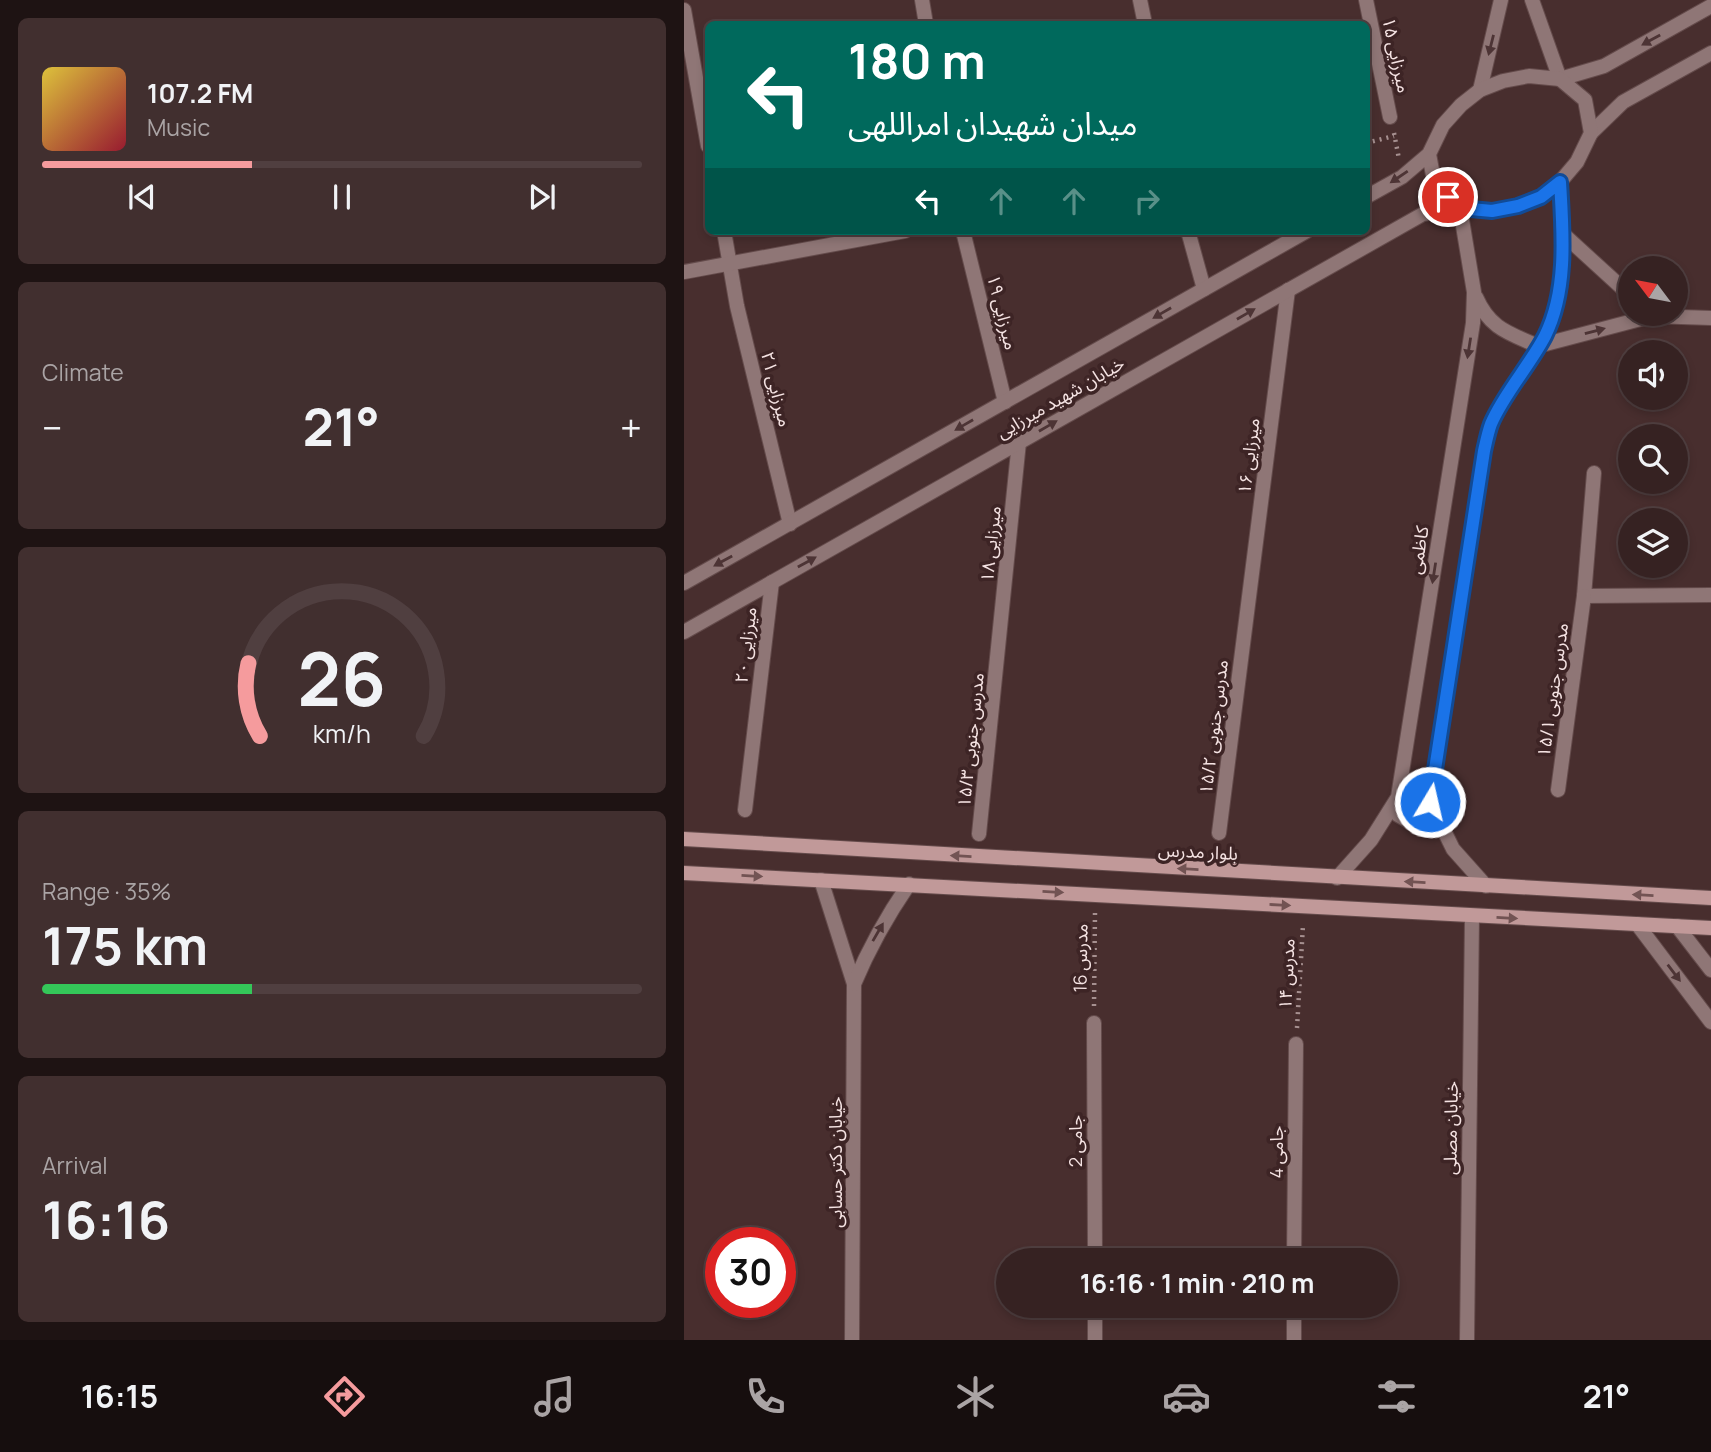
<!DOCTYPE html>
<html lang="en">
<head>
<meta charset="utf-8">
<style>
  :root { --surface:#362222; --page:#412f2f; --text:#f1f3f6; --muted:#aaa4a5; --line:#503f40; --accent:#f59b9d }
  body { margin:0; font-family:Manrope,"Noto Sans Arabic",sans-serif; background:var(--page); color:var(--text); height:100vh; display:flex; flex-direction:column; font-size:26px; white-space:nowrap }
  * { box-sizing:border-box; margin:0 }
  p { font-size:23px; color:var(--muted) }
  .icon { flex:none; width:38px; height:38px; fill:none; stroke:currentColor; stroke-width:2; stroke-linecap:round; stroke-linejoin:round }
  .map { position:relative; flex:1; overflow:hidden }
  .side { display:flex; flex-direction:column; gap:18px; padding:18px; background:#1e1313; width:684px }
  .side>* { flex:none }
  .hud { position:absolute; left:21px; top:21px; width:665px; height:214px; border-radius:10px; box-shadow:0 4px 10px #0003,0 0 0 2px var(--line); background:#00695c; color:#fff; overflow:hidden }
  .needle { width:46px; rotate:302deg }
  .controls { position:absolute; left:934px; top:256px; display:grid; gap:14px }
  .controls a { display:grid; place-items:center; width:70px; height:70px; border-radius:50%; background:var(--surface); box-shadow:0 4px 10px #0003,0 0 0 2px var(--line); font-size:35px }
  .speed { position:absolute; left:21px; top:1227px; display:flex; gap:14px; font-size:35px; font-weight:700; text-align:center }
  .speed>* { display:grid; place-content:center; width:91px; height:91px; border-radius:50%; background:var(--surface); box-shadow:0 4px 10px #0003,0 0 0 2px var(--line); line-height:1 }
  .speed .limit { border:10px solid #d22; background:#fff; color:#111 }
  .pin { position:absolute; display:grid; place-items:center; width:60px; height:60px; color:#fff; margin:-30px; border:4px solid #fff; border-radius:50%; box-shadow:0 2px 7px #0007 }
  .me { position:absolute; width:77px; margin:-38px; rotate:9deg; stroke-linejoin:round; filter:drop-shadow(0 0 5px #0008) }
  .turn { display:flex; align-items:center; gap:24px; height:147px; padding:0 28px; font-size:32px }
  .turn .icon { width:91px; height:91px; stroke-width:2.5 }
  .turn b { display:block; font-size:49px; line-height:60px }
  .lanes { display:flex; align-items:center; height:66px; padding:0 28px; background:#0003; justify-content:center; gap:35px; direction:ltr }
  .lanes .off { opacity:.35 }
  .big { font-size:52px; font-weight:700; line-height:1.1 }
  .side .tile { flex:1; display:flex; flex-direction:column; justify-content:center; gap:10px; min-width:0; padding:0 24px; border-radius:10px; background:var(--page) }
  .side .dial { align-items:center; gap:0 }
  .dial svg { height:182px; overflow:visible; fill:none; stroke:var(--line); stroke-width:7; stroke-linecap:round; text-anchor:middle }
  .dial text { fill:var(--text); stroke:none }
  .song { display:flex; align-items:center; gap:21px }
  .cover { width:84px; height:84px; border-radius:10px; background:linear-gradient(135deg,hsl(50 70% 55%),hsl(350 70% 35%)) }
  .played { height:7px; border-radius:4px; background:linear-gradient(90deg,var(--accent) 35%,var(--line) 35%) }
  .keys { display:flex; justify-content:space-around; direction:ltr }
  .heat { display:flex; justify-content:space-between; align-items:center; font-size:38px; direction:ltr }
  .charge { height:10px; border-radius:5px; background:linear-gradient(90deg,#34c759 35%,var(--line) 0) }
  .trip { position:absolute; left:312px; top:1248px; width:402px; height:70px; border-radius:35px; background:var(--surface); box-shadow:0 4px 10px #0003,0 0 0 2px var(--line); font-weight:700; line-height:70px; text-align:center }
  .dock { display:flex; height:112px; justify-content:space-around; align-items:center; background:#160e0e; color:var(--muted) }
  .dock .icon { width:49px; height:49px }
  .dock .current { color:var(--accent) }
  .dock b { font-size:32px; color:var(--text) }
  main { display:flex; flex:1; min-height:0 }
  .map>svg:first-child { display:block }
  .lines { fill:none; stroke-linecap:round; stroke-linejoin:round }
  .minor-casing { stroke:#644b4b; stroke-width:16 }
  .tertiary-casing { stroke:#644b4b; stroke-width:16 }
  .secondary-casing { stroke:#644b4b; stroke-width:16 }
  .path { stroke:#a69090; stroke-width:4.5; stroke-dasharray:2 5; stroke-linecap:butt }
  .minor { stroke:#8f7676; stroke-width:14 }
  .tertiary { stroke:#8f7676; stroke-width:14 }
  .secondary { stroke:#c19999; stroke-width:14 }
  .oneway { fill:#4d3435 }
  .oneway2 { fill:#725353 }
  .route-casing { stroke:#114b97; stroke-width:18 }
  .route { stroke:#1a73e8; stroke-width:12 }
  .labels { text-anchor:middle; dominant-baseline:central; stroke-width:7; stroke-linejoin:round; paint-order:stroke }
  .street-label { font-size:18px; fill:#f5e3e3; stroke:#3d2425 }
</style>
</head>
<body>
<main>
<section class="side">
<div class="tile">
<div class="song"><i class="cover"></i><div><b>107.2 FM</b><p>Music</p></div></div>
<div class="played"></div>
<div class="keys"><svg class="icon" aria-label="previous" viewBox="0 0 24 24"><path d="M18 5L8 12l10 7zM5 5v14"/></svg><svg class="icon" aria-label="pause" viewBox="0 0 24 24"><path d="M8 5v14M16 5v14"/></svg><svg class="icon" aria-label="next" viewBox="0 0 24 24"><path d="M6 5l10 7-10 7zM19 5v14"/></svg></div>
</div>
<div class="tile"><p>Climate</p>
<div class="heat"><a>−</a><b class="big">21°</b><a>+</a></div>
</div>
<div class="tile dial"><svg viewBox="0 0 100 80">
<path d="M14 69A42 42 0 1 1 86 69"/>
<path d="M14 69A42 42 0 0 1 9 37" stroke="#f59b9d"/>
<text x="50" y="56" font-size="32" font-weight="700">26</text>
<text x="50" y="72" font-size="11">km/h</text>
</svg></div>
<div class="tile"><p>Range · 35%</p><b class="big">175 km</b><div class="charge"></div></div>
<div class="tile"><p>Arrival</p><b class="big">16:16</b></div>
</section>
<div class="map">
<svg width="1027" height="1340" viewBox="0 0 1027 1340">
  <rect width="100%" height="100%" fill="#482e2e"/>
  <g class="lines">
    <defs>
      <g id="minor">
        <polyline points="238,0 242,24"/>
        <polyline points="456,0 461,24"/>
        <polyline points="682,0 706,117"/>
        <polyline points="848,0 876,79"/>
        <polyline points="0,10 24,146"/>
        <polyline points="796,90 817,0"/>
        <polyline points="40,231 53,306 106,524"/>
        <polyline points="279,231 321,402"/>
        <polyline points="504,231 520,289"/>
        <polyline points="0,272 221,231"/>
        <path d="M792,297c14,32 33,36 62,49"/>
        <polyline points="910,473 900,596 1027,595"/>
        <polyline points="874,790 900,596"/>
        <polyline points="709,806 714,815 726,822 741,815 749,807"/>
        <polyline points="61,810 88,582"/>
        <polyline points="535,833 604,290"/>
        <polyline points="295,834 335,442"/>
        <polyline points="653,878 687,840 714,797 789,323 790,292 776,208"/>
        <path d="M802,886l-33,-37 -23,-47 54,-351c2,-9 4,-19 7,-27 13,-30 38,-58 54,-88 23,-46 18,-104 15,-154"/>
        <polyline points="953,924 1027,1022"/>
        <polyline points="993,926 1027,970"/>
        <polyline points="410,1023 411,1260"/>
        <polyline points="610,1260 612,1044"/>
        <polyline points="411,1306 411,1340"/>
        <polyline points="610,1340 610,1306"/>
      </g>
      <g id="tertiary">
        <polyline points="876,79 920,66 1027,6"/>
        <polyline points="907,133 939,102 1027,53"/>
        <polyline points="682,197 718,177 745,154 759,125 777,105 796,90 819,81 845,76 876,79 901,100 907,133 893,162 876,182 857,197 834,206 808,211 776,208 751,186 745,154"/>
        <polyline points="879,234 947,296"/>
        <polyline points="854,346 968,316 1027,318"/>
        <polyline points="0,583 623,231"/>
        <polyline points="0,632 739,214 776,208"/>
        <polyline points="137,880 170,984 168,1340"/>
        <path d="M170,984c15,-36 33,-68 55,-100"/>
        <polyline points="783,1340 788,916"/>
      </g>
      <g id="secondary">
        <polyline points="0,839 1027,898"/>
        <polyline points="0,873 1027,928"/>
      </g>
    </defs>
    <use href="#minor" class="minor-casing"/>
    <use href="#tertiary" class="tertiary-casing"/>
    <use href="#secondary" class="secondary-casing"/>
    <g class="path">
      <polyline points="710,133 715,159"/>
      <polyline points="682,143 710,136"/>
      <polyline points="410,1006 411,913"/>
      <polyline points="613,1028 619,925"/>
    </g>
    <use href="#minor" class="minor"/>
    <use href="#tertiary" class="tertiary"/>
    <use href="#secondary" class="secondary"/>
  </g>
  <defs><path id="oneway-solid" d="M-6-.8H1V-3.2L6.5 0L1 3.2V.8H-6Z" transform="scale(1.75)"/></defs>
  <g class="oneway">
    <use href="#oneway-solid" transform="translate(967 40) rotate(151)"/>
    <use href="#oneway-solid" transform="translate(807 45) rotate(104)"/>
    <use href="#oneway-solid" transform="translate(715 177) rotate(146)"/>
    <use href="#oneway-solid" transform="translate(478 313) rotate(150)"/>
    <use href="#oneway-solid" transform="translate(562 314) rotate(-30)"/>
    <use href="#oneway-solid" transform="translate(911 331) rotate(-15)"/>
    <use href="#oneway-solid" transform="translate(785 348) rotate(99)"/>
    <use href="#oneway-solid" transform="translate(280 425) rotate(150)"/>
    <use href="#oneway-solid" transform="translate(364 426) rotate(-30)"/>
    <use href="#oneway-solid" transform="translate(39 561) rotate(151)"/>
    <use href="#oneway-solid" transform="translate(123 562) rotate(-29)"/>
    <use href="#oneway-solid" transform="translate(750 573) rotate(99)"/>
    <use href="#oneway-solid" transform="translate(194 932) rotate(-60)"/>
    <use href="#oneway-solid" transform="translate(990 973) rotate(53)"/>
  </g>
  <g class="oneway2">
    <use href="#oneway-solid" transform="translate(277 856) rotate(-177)"/>
    <use href="#oneway-solid" transform="translate(504 869) rotate(-177)"/>
    <use href="#oneway-solid" transform="translate(68 876) rotate(3)"/>
    <use href="#oneway-solid" transform="translate(731 882) rotate(-177)"/>
    <use href="#oneway-solid" transform="translate(369 892) rotate(3)"/>
    <use href="#oneway-solid" transform="translate(959 895) rotate(-177)"/>
    <use href="#oneway-solid" transform="translate(596 905) rotate(3)"/>
    <use href="#oneway-solid" transform="translate(823 918) rotate(3)"/>
  </g>
  <g class="lines">
    <defs>
      <path id="route" d="M746,802l54,-351c2,-9 4,-19 7,-27 12,-29 39,-59 54,-88 23,-46 18,-104 15,-154l-19,15 -23,9 -26,5 -32,-3 -12,-11"/>
    </defs>
    <use href="#route" class="route-casing"/>
    <use href="#route" class="route"/>
  </g>
  <g class="labels">
    <g class="street-label">
      <text transform="translate(713 55) rotate(78)">میرزایی ۱۵</text>
      <text transform="translate(319 312) rotate(76)">میرزایی ۱۹</text>
      <text transform="translate(93 389) rotate(76)">میرزایی ۲۱</text>
      <text transform="translate(376 397) rotate(-30)">خیابان شهید میرزایی</text>
      <text transform="translate(564 456) rotate(-83)">میرزایی ۱۶</text>
      <text transform="translate(306 544) rotate(-84)">میرزایی ۱۸</text>
      <text transform="translate(734 550) rotate(-81)">کاظمی</text>
      <text transform="translate(61 645) rotate(-83)">میرزایی ۲۰</text>
      <text transform="translate(868 690) rotate(-82)">مدرس جنوبی ۱۵/۱</text>
      <text transform="translate(529 727) rotate(-83)">مدرس جنوبی ۱۵/۲</text>
      <text transform="translate(286 740) rotate(-84)">مدرس جنوبی ۱۵/۳</text>
      <text transform="translate(514 851) rotate(3)">بلوار مدرس</text>
      <text transform="translate(396 958) rotate(-89)">مدرس 16</text>
      <text transform="translate(602 974) rotate(-87)">مدرس ۱۴</text>
      <text transform="translate(766 1128) rotate(-89)">خیابان مصلی</text>
      <text transform="translate(391 1141) rotate(-90)">جامی 2</text>
      <text transform="translate(592 1152) rotate(-90)">جامی 4</text>
      <text transform="translate(151 1162) rotate(-90)">خیابان دکتر حسابی</text>
    </g>
  </g>
</svg>
<div class="controls">
<a><svg class="needle" viewBox="-14 -14 28 28"><path d="M0-13l5 13h-10z" fill="#e53935"/><path d="M0 13l5-13h-10z" fill="#aaa4a5"/></svg></a>
<a><svg class="icon" aria-label="sound" viewBox="0 0 24 24"><path d="M4 9h4l5-4v14l-5-4H4zM17 9q2 3 0 6"/></svg></a>
<a><svg class="icon" aria-label="search" viewBox="0 0 24 24"><circle cx="10" cy="10" r="6"/><path d="M15 15l6 6"/></svg></a>
<a><svg class="icon" aria-label="layers" viewBox="0 0 24 24"><path d="M12 4l9 5-9 5-9-5zM3 14l9 5 9-5"/></svg></a>
</div>
<div class="speed"><div class="limit">30</div></div>
<div class="pin" style="left:764px;top:197px;background:#d93025"><svg class="icon" aria-label="arrive" viewBox="0 0 24 24"><path d="M6 21V4h12l-3 4 3 4H6"/></svg></div>
<svg class="me" style="left:746px;top:802px" viewBox="-20 -20 40 40"><circle r="17" fill="#1a73e8" stroke="#fff" stroke-width="3"/><path d="M0-11L8 9 0 5-8 9z" fill="#fff"/></svg>
<div class="trip">16:16 · 1 min · 210 m</div>
<div class="hud">
<div class="turn"><svg class="icon" aria-label="left" viewBox="0 0 24 24"><path d="M17 20v-9H6M10 6l-5 5 5 5"/></svg><div><b>180 m</b>میدان شهیدان امراللهی</div></div>
<div class="lanes"><svg class="icon" aria-label="left" viewBox="0 0 24 24"><path d="M17 20v-9H6M10 6l-5 5 5 5"/></svg><svg class="icon off" aria-label="ahead" viewBox="0 0 24 24"><path d="M12 20V5M6 11l6-6 6 6"/></svg><svg class="icon off" aria-label="ahead" viewBox="0 0 24 24"><path d="M12 20V5M6 11l6-6 6 6"/></svg><svg class="icon off" aria-label="right" viewBox="0 0 24 24"><path d="M7 20v-9h11M14 6l5 5-5 5"/></svg></div>
</div>
</div>
</main>
<nav class="dock">
<b>16:15</b>
<svg class="icon current" aria-label="directions" viewBox="0 0 24 24"><path d="M12 3l9 9-9 9-9-9zM9 14v-3h6M13 9l2 2-2 2"/></svg>
<svg class="icon" aria-label="music" viewBox="0 0 24 24"><path d="M9 18V5l10-2v13"/><circle cx="6" cy="18" r="3"/><circle cx="16" cy="16" r="3"/></svg>
<svg class="icon" aria-label="phone" viewBox="0 0 24 24"><path d="M5 4h4l2 5-3 2q2 4 5 5l2-3 5 2v4C11 20 4 13 5 4z"/></svg>
<svg class="icon" aria-label="climate" viewBox="0 0 24 24"><path d="M12 3v18M4 7l16 10M4 17L20 7"/></svg>
<svg class="icon" aria-label="car" viewBox="0 0 24 24"><path d="M5 17H2v-5l4-1 3-4h7l3 4 3 1v5h-3M9 17h6M6 11h13"/><circle cx="7" cy="17" r="2"/><circle cx="17" cy="17" r="2"/></svg>
<svg class="icon" aria-label="filters" viewBox="0 0 24 24"><path d="M4 7h16M4 17h16"/><circle cx="9" cy="7" r="2"/><circle cx="15" cy="17" r="2"/></svg>
<b>21°</b>
</nav>
</body>
</html>
